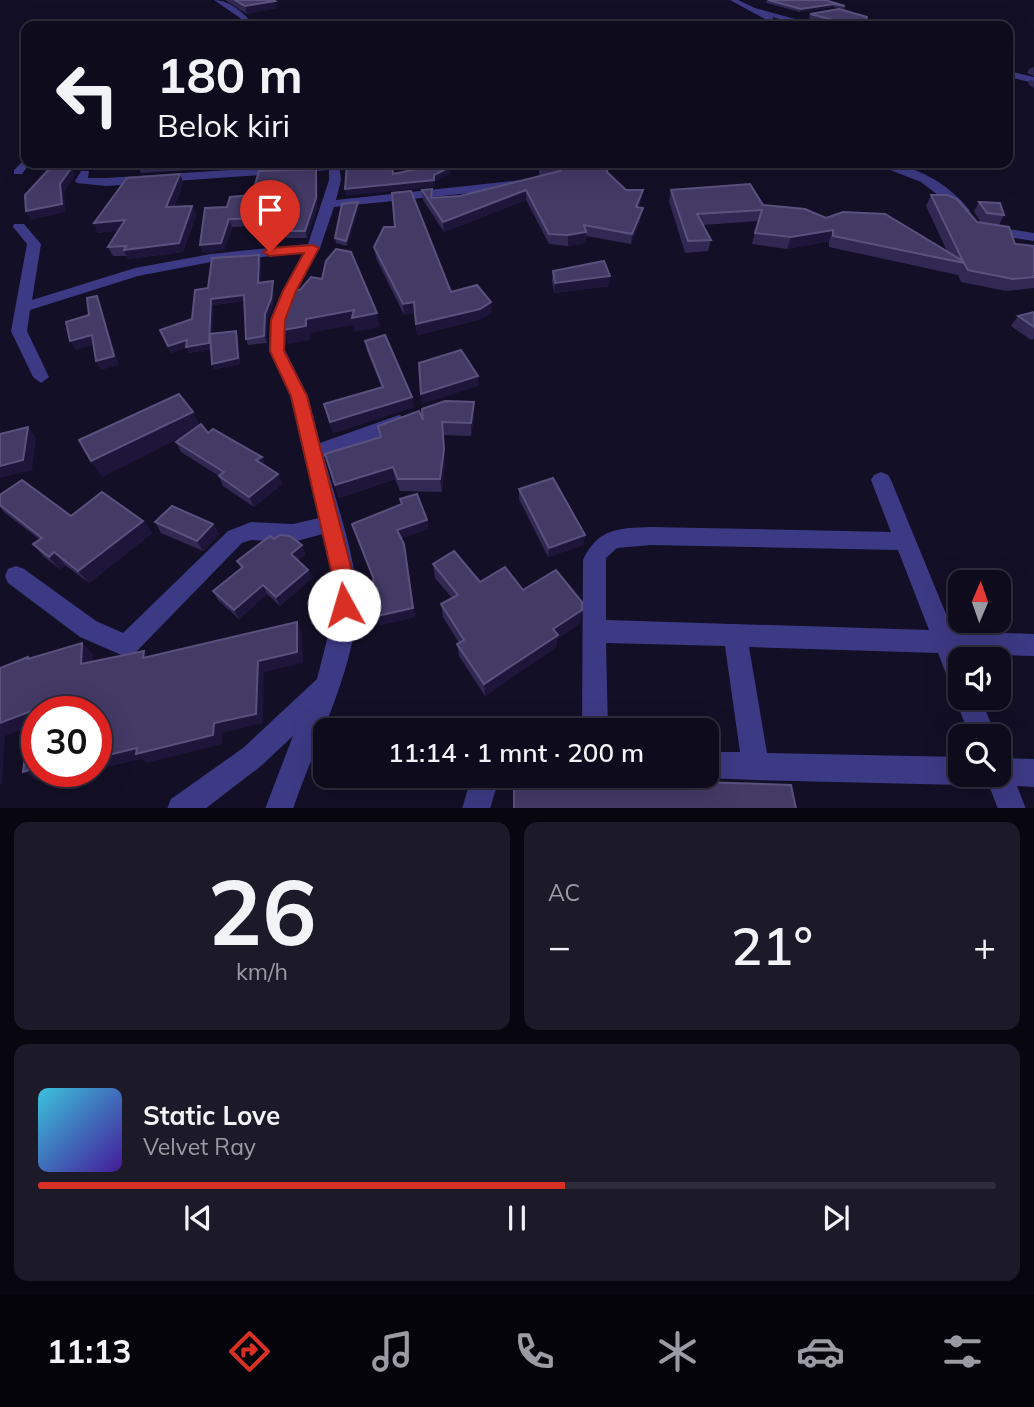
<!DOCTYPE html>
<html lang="id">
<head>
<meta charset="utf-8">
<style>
  :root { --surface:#0e0b1c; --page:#1c1929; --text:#f1f3f6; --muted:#9b9ba3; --line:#2e2b3b; --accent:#d93025 }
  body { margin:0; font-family:Mulish,sans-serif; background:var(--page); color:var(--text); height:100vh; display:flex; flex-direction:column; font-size:26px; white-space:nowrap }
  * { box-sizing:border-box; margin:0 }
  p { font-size:23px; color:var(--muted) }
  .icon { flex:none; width:38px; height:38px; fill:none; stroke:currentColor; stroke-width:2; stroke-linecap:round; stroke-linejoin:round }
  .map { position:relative; height:808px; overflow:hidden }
  .drawer { display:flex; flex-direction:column; gap:14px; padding:14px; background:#08060f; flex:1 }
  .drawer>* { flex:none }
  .hud { position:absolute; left:21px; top:21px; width:992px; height:147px; border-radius:14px; box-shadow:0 7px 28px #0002,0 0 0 2px var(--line); background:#0e0b1c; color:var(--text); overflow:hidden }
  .needle { width:46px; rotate:2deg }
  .tools { position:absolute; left:948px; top:570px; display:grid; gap:14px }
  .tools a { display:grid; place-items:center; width:63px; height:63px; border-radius:14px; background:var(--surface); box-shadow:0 7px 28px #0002,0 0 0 2px var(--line); font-size:35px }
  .speed { position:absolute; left:21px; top:696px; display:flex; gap:14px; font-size:35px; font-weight:700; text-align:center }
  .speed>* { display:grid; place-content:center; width:91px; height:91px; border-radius:50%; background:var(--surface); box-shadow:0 7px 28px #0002,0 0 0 2px var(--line); line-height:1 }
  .speed .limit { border:10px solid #d22; background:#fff; color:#111 }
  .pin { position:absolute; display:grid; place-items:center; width:60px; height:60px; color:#fff; margin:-72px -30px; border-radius:50% 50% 50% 0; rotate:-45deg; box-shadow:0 0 7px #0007 }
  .pin .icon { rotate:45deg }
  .me { position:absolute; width:77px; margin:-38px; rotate:354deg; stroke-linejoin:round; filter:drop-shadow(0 0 5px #0008) }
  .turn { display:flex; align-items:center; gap:24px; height:147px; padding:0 21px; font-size:32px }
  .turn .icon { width:91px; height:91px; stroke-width:2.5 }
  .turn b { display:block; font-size:49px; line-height:60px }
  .big { font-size:52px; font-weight:600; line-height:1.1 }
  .drawer .tile { flex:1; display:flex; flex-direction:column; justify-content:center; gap:10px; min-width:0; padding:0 24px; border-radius:14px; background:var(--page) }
  .drawer .dial { align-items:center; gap:0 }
  .dial b { font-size:91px; line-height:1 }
  .song { display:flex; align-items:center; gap:21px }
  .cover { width:84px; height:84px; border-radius:10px; background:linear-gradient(135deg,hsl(190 70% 55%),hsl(260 70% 35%)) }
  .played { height:7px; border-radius:4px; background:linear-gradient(90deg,var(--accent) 55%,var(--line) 55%) }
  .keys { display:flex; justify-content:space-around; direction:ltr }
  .heat { display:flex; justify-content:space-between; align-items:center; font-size:38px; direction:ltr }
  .drawer .tiles { flex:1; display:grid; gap:14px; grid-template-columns:1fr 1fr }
  .tile:last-child { grid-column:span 2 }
  .trip { position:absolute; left:313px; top:718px; width:406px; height:70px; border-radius:14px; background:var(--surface); box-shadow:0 7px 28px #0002,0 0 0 2px var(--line); font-weight:600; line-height:70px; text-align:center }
  .menu { display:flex; height:112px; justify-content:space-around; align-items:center; background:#06040b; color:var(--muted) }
  .menu .icon { width:49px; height:49px }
  .menu .selected { color:var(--accent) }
  .menu b { font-size:32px; color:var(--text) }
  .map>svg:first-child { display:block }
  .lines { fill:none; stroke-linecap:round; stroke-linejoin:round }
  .minor { fill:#3d3a85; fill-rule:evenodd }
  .wall { fill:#312854 }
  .shaded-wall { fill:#1d163a }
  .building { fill:#433a66; stroke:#5a527e; stroke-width:2 }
  .route { fill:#d93025; stroke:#8d1f18; stroke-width:2 }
</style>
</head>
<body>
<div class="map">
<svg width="1034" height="809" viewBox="0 0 1034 809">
  <rect width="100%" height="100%" fill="#130f26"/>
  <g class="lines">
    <g class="minor">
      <path d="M214,0c16,0 31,14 41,26h-8l-7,-8z"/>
      <polygon points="730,0 738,0 755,8 821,26 809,26 772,17 777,23 748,26 767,20"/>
      <polygon points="1008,71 1034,77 1034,83 1008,77"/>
      <polygon points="26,158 26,163 30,163 22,174 14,174 14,170"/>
      <path d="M339,163l2,17 -5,20 185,-20 6,4 -6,4 -187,19 -14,41 -24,43 -10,29 -1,30 23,46 12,47 79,-28 6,2 3,5 -3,5 -81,30c11,41 26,83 32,125 9,71 -41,160 -63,227h-28l28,-73 -32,30 -56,43h-38l4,-10 72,-51 74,-69 14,-55 3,-41 -11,-49 -30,8 -42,-2 -9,3 -108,111 -8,3 -46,-20 -72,-54 -3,-7 3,-7 8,-3 8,3 72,52 27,12 105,-102 23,-9 42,2 26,-6 -29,-122 -21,-46 1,-30 12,-29 21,-38 -92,9 -73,14 -108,34 -3,21 22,46 -8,6 -8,-6 -22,-46 16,-87 -14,-17 1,-3h10l17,20 -9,56 103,-32 76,-14 97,-10 21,-64v-10l-223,16 -29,-3 -2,-2 6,-10h8l-1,7h18z"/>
      <path d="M872,163c37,-2 76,19 98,48l-6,4 -43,-33z"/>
      <polygon points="987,226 1034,233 1034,241 982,233 982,227"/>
      <path d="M881,472l7,3 3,5 62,151 81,3v22l-71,-2 2,6h-4v38h20l15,39h-26l-15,-39 3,-7 -6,-2 -14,-36 -189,-6 18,106 194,4v18h12l-2,6 -10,4 -205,-5 -49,-2 -8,-3h8v-23h33l-15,-106 -119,-3 2,87h-26l1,-170c15,-32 36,-32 68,-33l240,5 -20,-52 3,-5zM651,545l247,5 31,80 -323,-10v-62l11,-10z"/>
      <polygon points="999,758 1034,759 1034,787 1017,786 1026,809 998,809 985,775 999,775"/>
      <polygon points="472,775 500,775 490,809 462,809"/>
    </g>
  </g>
  <g class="wall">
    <polygon points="225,0 273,0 277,8 247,14"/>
    <polygon points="767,0 825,0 845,6 844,9 833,7 800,12 766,3"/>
    <polygon points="810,14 864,26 834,26 809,20"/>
    <polygon points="1034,67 1034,76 1027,73 1029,69"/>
    <polygon points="1030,80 1034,81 1034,88 1028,84"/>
    <polygon points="138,163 192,163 189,170 141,173 137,164"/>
    <polygon points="261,163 302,163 262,165"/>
    <polygon points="539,167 607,172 626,190 643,190 641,200 638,208 641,218 631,244 586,236 585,243 568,246 549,244 526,200 444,232 423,200 422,190 433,198 460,196 539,176"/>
    <polygon points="180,174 183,183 174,207 192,206 196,215 183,252 128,259 127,256 113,256 108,247 119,230 98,233 94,223"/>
    <polygon points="318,175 318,205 307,238 285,238 283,231 286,225 232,227 224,250 203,253 227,207 252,195"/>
    <polygon points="671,190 763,205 826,218 947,251 926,206 931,195 1015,244 1034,246 1034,288 1006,291 961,282 958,275 829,247 829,241 787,249 752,244 758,221 703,225 711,240 708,251 685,253 669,201"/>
    <polygon points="358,202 359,207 347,246 336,243 335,238"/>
    <polygon points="979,202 1004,215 999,225 981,223 974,211"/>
    <polygon points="374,247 451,292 492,313 481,319 417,335 415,313 404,315 376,258"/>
    <polygon points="261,261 260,282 274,287 273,306 267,320 267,343 248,345 246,339 244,301 213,305 212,334 238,336 240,364 214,369 211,349 189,353 186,347 171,353 160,330 192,319 208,288"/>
    <polygon points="553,271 609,286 554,293 552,281"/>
    <polygon points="1034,312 1034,339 1031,340 1011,326 1018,316"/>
    <polygon points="365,341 412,397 414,407 333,433 324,404 382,388 367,351"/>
    <polygon points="474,415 471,436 443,435 445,462 442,492 400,491 395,479 339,498 325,454 380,437 378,426"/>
    <polygon points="200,425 208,433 262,457 265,466 278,474 282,484 254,507 223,486 219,476 181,452 176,442 187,434 102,477"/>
    <polygon points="519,489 585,535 583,545 548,557 519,499"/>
    <polygon points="0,495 71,516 143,521 152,533 89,583 65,565 60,569 44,557 33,544 39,539 5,513 0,507"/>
    <polygon points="400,499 427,520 428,529 401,538 406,553 415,617 380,625 377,616 373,580 352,524 401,504"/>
    <polygon points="155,522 213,524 219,534 203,551 161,533"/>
    <polygon points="274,539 302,545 305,554 298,560 308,570 312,578 280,606 267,594 239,619 218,600 213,591 241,569 237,561"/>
    <polygon points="433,564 480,582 523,590 582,610 580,623 557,639 556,647 485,696 459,656 457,644 459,643 443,617 441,604 452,598 435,578"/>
  </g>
  <g class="shaded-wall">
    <polygon points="275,1 277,8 247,14 245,6"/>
    <polygon points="834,4 833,7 800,12 801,9"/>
    <polygon points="186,163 192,163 189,170"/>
    <polygon points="72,167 76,175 64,192 66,212 30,220 26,211 60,184"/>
    <polygon points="450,167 451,174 435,182 434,187 346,196 345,189 434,175"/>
    <polygon points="316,169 318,175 318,205 307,238 305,231"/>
    <polygon points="180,174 183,183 170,216 166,207"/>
    <polygon points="526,190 526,200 444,232 443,222"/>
    <polygon points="643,190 641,200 634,218 636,207"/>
    <polygon points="358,202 359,207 347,246 346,241"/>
    <polygon points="192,206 196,215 183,252 128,259 124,250"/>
    <polygon points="643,208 641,218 631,244 632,234"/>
    <polygon points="229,219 232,227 224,250 203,253 200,245"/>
    <polygon points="125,220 130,229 98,233 94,223"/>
    <polygon points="833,230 829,241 787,249 791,237"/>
    <polygon points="586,232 585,243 568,246 568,235"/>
    <polygon points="259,255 261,261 260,289 258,283"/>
    <polygon points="610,276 609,286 554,293 555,283"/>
    <polygon points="273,281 274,287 273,306 267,320 267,343 264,336 265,314"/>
    <polygon points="244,295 246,301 213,305 212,349 189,353 186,347 171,353 168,346 211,299"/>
    <polygon points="97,296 101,305 119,365 101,370 96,361"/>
    <polygon points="414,302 416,313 404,315 403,304"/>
    <polygon points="491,302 492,313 481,319 417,335 416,324"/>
    <polygon points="354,310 377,313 380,327 355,332 353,325 310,333 310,340 288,344 283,330 306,319"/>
    <polygon points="236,331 238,336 240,364 214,369 212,364"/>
    <polygon points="92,335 97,344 76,350 70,341"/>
    <polygon points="478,376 479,386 422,404 421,394"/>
    <polygon points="412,397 414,407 333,433 330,422"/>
    <polygon points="474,402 474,415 471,436 471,423"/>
    <polygon points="193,412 201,427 102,477 91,461"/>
    <polygon points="442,422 445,462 442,492 440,479"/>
    <polygon points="28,427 36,438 32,470 0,478 0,466"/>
    <polygon points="262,457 266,467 256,460"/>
    <polygon points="393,467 395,479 339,498 335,485"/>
    <polygon points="278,474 282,484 254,507 249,497"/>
    <polygon points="427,520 428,529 399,539 397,530"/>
    <polygon points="143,521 152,533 89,583 78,571"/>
    <polygon points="213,524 219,534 203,551 197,541"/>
    <polygon points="585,535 583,545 548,557 549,548"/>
    <polygon points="404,544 415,617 380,625 377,616"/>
    <polygon points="302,545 305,554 295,563 291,554"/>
    <polygon points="54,552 65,565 60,569 49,557"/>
    <polygon points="308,570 312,578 280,606 276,597"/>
    <polygon points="263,585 267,594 239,619 234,610"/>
    <polygon points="582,610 580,623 557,639 556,647 485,696 484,684 553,629"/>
    <polygon points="297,622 302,633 303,663 264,672 263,723 222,733 222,744 147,763 142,759 99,769 96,767 96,755 214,723 258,661"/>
    <polygon points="82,643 93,654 92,675 81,664"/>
    <polygon points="144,651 153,661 143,658"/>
    <polygon points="31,711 37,724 5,736 2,784 0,785 0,723"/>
    <polygon points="37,767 37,772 63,772 38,781 23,772"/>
  </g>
  <g class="building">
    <polygon points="235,0 273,0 275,1 245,6"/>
    <polygon points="768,0 825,0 845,6 834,4 801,9"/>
    <polygon points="839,9 867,17 864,26 857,26 810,14"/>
    <polygon points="347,163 392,163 393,174 446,163 449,163 450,167 434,175 434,180 345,189"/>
    <polygon points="540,163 606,163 607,172 626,190 643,190 636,207 643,208 632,234 584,225 586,232 568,235 549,234 526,190 443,222 422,190 432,189 431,198 460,196 560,171 560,168 539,167"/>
    <polygon points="72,167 60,184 62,204 26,211 25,195 50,168"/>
    <polygon points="316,169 316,198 305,231 283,231 289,218 229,219 221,243 200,245 205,208 227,207 230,197 252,195 259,171"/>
    <polygon points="180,174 166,207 192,206 179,243 124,250 126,246 108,247 125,220 94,223 127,178"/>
    <polygon points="750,184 763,205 805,209 826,218 843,212 885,214 963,261 931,195 947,195 957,199 977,222 1009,227 1015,244 1034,246 1034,277 1013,279 968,270 964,263 833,236 833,230 791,237 755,233 762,210 697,214 711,240 688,241 671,190"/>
    <polygon points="411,191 451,292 477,285 491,302 480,309 416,324 414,302 403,304 374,247 384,227 395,227 392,193"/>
    <polygon points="358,202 346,241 335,238 342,204"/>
    <polygon points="979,202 1000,203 1004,215 987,213"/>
    <polygon points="336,249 351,252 377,313 352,318 354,310 306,319 306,326 283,330 284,306 290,290 300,290 311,277 322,279 326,261"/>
    <polygon points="259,255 258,283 273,281 271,299 265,314 264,336 246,339 244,295 211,299 209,343 186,347 187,340 168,346 160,330 192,319 195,290 208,288 212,258"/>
    <polygon points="604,261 610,276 555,283 553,271"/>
    <polygon points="97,296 114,356 96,361 92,335 70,341 66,322 89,315 87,298"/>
    <polygon points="1034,312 1034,327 1018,316"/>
    <polygon points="236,331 238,358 212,364 210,334"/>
    <polygon points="385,335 412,397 330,422 324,404 383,387 365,341"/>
    <polygon points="461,350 478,376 421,394 419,363"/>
    <polygon points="179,394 193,412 91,461 79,440"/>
    <polygon points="445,401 474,402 471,423 442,422 444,449 440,479 398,479 393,467 335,485 325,454 381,437 378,426 419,411 423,420 422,409"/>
    <polygon points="201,424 208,433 213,429 262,457 256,460 278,474 249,497 219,476 224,472 176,442"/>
    <polygon points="28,427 23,460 0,466 0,434"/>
    <polygon points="553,478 585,535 549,548 519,489"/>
    <polygon points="22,480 71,516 102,492 143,521 78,571 54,552 49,557 33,544 42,538 0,505 0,495"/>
    <polygon points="417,494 427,520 397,530 404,544 413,608 377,616 373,577 352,524 402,504 400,499"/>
    <polygon points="172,506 213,524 197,541 155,522"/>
    <polygon points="280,535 290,536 302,545 291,554 308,570 276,597 263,585 234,610 213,591 243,567 237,561 270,536 274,539"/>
    <polygon points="454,551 480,582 505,567 523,590 556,570 582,602 582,610 553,629 558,635 484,684 457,644 464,640 441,604 458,595 433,564"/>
    <polygon points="297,622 297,652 258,661 256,714 214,723 213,735 136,754 137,748 96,758 96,712 37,712 37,767 23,772 31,711 0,723 0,668 28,657 28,659 82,643 81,664 144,651 143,658"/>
    <polygon points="514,776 791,785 796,809 514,809"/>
  </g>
  <polygon class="route" points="313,245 319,248 296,291 285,320 284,351 307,396 355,583 355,605 352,612 344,615 337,612 334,605 334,583 291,396 270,351 271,320 283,291 304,253 270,256 263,252 270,248"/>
</svg>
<div class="tools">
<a><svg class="needle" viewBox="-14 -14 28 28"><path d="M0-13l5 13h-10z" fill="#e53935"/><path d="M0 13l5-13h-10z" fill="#9b9ba3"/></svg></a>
<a><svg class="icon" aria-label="sound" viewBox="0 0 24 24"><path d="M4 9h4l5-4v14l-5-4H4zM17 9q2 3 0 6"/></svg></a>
<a><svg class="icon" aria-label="search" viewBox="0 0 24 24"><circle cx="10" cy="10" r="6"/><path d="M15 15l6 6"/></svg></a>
</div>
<div class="speed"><div class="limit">30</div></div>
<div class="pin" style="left:270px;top:252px;background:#d93025"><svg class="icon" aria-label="arrive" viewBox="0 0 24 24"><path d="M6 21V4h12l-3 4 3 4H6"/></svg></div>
<svg class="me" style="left:344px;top:605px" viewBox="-20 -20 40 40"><circle r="19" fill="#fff"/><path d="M0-13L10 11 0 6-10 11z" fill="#d93025"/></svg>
<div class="trip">11:14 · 1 mnt · 200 m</div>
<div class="hud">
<div class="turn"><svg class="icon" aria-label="left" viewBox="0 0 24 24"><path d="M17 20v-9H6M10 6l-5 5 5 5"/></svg><div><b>180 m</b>Belok kiri</div></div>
</div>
</div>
<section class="drawer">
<div class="tiles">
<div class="tile dial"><b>26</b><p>km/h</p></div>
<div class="tile"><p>AC</p>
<div class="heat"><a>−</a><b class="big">21°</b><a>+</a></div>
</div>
<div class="tile">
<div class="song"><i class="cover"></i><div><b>Static Love</b><p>Velvet Ray</p></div></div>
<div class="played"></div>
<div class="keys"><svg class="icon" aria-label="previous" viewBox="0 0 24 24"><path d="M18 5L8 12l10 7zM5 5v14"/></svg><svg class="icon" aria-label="pause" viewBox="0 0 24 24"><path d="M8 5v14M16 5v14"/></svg><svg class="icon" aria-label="next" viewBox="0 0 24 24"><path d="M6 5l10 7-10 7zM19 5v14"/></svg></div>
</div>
</div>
</section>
<nav class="menu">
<b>11:13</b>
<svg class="icon selected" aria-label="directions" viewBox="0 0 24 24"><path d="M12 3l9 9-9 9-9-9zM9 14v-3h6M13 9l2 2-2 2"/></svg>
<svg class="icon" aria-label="music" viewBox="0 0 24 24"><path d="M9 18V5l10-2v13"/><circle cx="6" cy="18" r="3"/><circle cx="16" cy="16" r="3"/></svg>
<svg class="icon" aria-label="phone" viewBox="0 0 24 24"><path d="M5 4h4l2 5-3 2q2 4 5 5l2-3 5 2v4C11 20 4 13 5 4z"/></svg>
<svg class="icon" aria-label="climate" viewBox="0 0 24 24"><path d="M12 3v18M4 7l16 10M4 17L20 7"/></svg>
<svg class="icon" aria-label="car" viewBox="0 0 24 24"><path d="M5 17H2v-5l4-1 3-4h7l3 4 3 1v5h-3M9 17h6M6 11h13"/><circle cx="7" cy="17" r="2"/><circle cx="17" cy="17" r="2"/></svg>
<svg class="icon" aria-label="filters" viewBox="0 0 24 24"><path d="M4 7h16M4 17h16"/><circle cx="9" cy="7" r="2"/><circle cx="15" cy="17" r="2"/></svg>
</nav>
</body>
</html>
